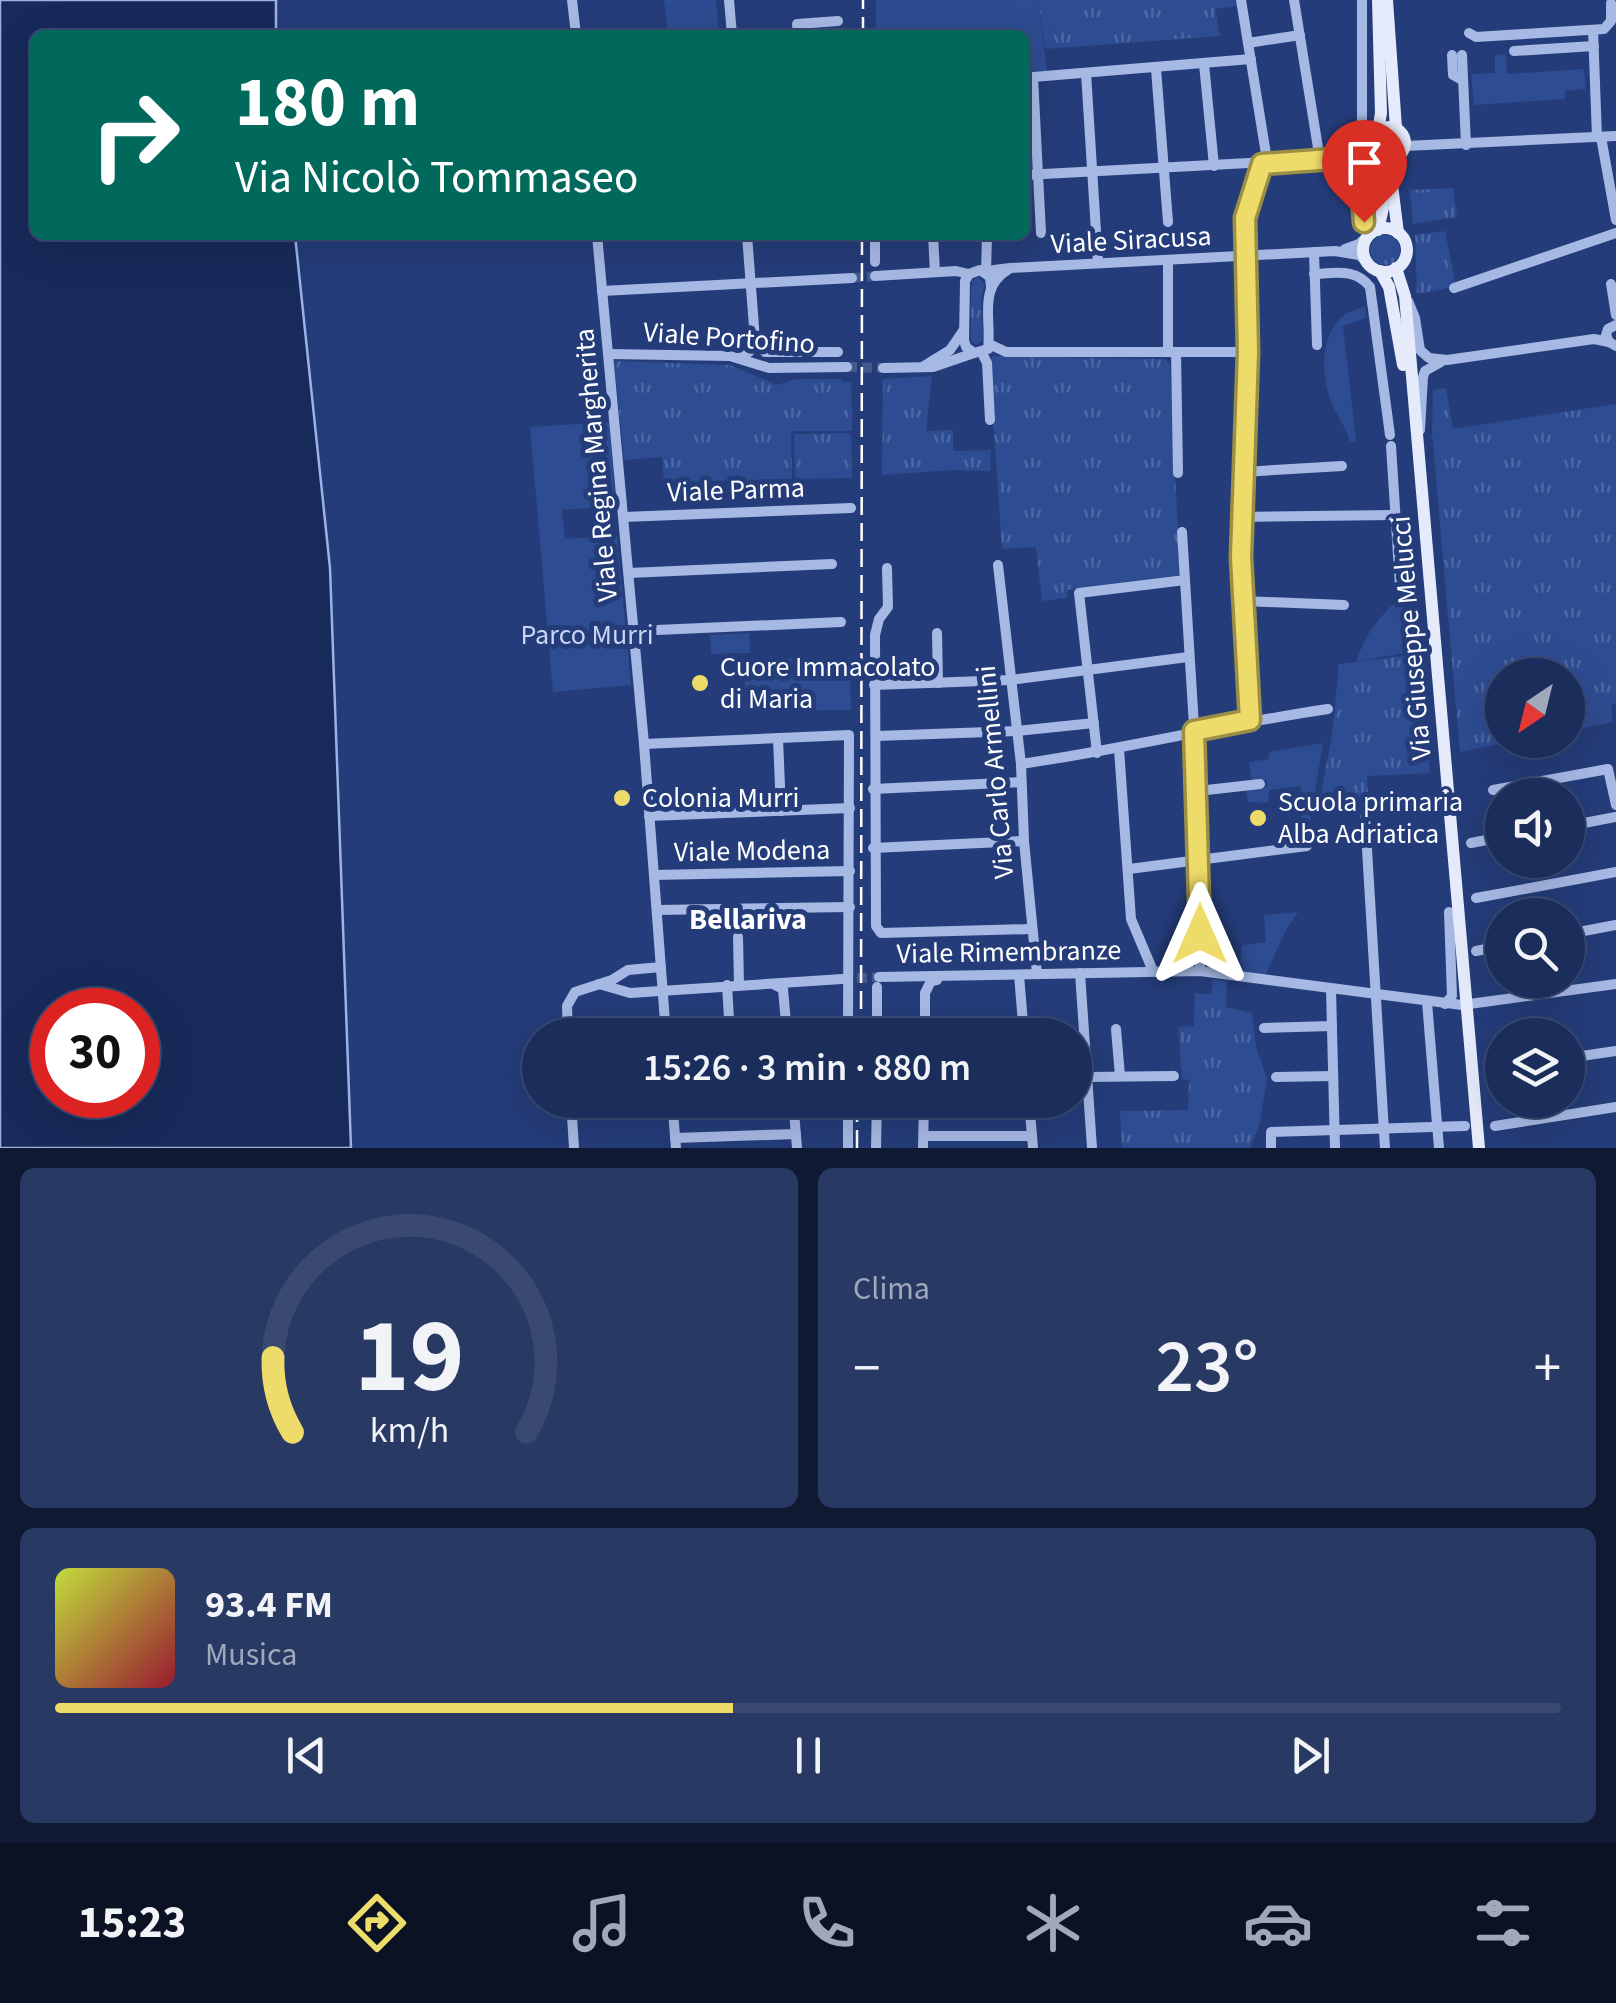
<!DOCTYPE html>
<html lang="it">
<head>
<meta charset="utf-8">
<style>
  :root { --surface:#1b2d5b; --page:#283964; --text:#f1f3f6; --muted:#a0a8bb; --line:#394971; --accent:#eedc6a }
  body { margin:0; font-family:"Source Sans 3",sans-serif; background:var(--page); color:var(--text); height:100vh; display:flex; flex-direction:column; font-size:38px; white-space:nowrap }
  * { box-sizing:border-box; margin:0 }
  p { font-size:32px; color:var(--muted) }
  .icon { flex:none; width:55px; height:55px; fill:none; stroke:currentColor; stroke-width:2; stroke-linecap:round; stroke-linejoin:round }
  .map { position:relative; height:1148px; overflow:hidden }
  .sheet { display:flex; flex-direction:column; gap:20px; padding:20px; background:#0f1932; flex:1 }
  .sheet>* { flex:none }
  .banner { position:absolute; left:30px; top:30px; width:1000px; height:210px; border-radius:15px; box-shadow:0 10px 40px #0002,0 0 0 2px var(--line); background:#00695c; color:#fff; overflow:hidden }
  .needle { width:65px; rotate:215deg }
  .tools { position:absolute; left:1485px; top:658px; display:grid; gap:20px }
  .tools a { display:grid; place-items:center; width:100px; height:100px; border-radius:50%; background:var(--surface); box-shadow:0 10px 40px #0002,0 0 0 2px var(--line); font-size:50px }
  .speed { position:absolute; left:30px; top:988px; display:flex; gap:20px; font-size:50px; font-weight:700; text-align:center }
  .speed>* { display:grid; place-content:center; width:130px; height:130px; border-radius:50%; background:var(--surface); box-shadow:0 10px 40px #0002,0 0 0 2px var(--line); line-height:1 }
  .speed .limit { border:15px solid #d22; background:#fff; color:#111 }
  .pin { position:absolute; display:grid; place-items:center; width:85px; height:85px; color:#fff; margin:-102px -42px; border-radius:50% 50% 50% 0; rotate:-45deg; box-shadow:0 0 10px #0007 }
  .pin .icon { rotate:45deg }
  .me { position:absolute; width:110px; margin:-55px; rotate:0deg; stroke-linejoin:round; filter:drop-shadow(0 0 8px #0008) }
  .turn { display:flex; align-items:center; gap:35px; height:210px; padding:0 40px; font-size:45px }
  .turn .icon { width:130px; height:130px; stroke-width:2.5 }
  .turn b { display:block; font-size:70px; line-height:85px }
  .big { font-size:75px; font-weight:600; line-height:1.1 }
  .sheet .widget { flex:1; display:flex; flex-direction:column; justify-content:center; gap:15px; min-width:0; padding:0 35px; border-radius:15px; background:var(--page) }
  .sheet .dial { align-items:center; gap:0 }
  .dial svg { height:260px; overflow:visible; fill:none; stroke:var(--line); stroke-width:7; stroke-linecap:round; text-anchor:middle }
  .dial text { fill:var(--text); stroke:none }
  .song { display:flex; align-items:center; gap:30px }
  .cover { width:120px; height:120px; border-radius:15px; background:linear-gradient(135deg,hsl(70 70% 55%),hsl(350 70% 35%)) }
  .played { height:10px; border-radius:5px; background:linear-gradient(90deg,var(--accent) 45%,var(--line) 45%) }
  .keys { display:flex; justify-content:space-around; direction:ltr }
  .heat { display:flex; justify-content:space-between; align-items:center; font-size:55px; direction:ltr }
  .sheet .tiles { flex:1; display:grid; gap:20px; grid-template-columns:1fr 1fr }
  .widget:last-child { grid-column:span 2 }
  .trip { position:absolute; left:522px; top:1018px; width:570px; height:100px; border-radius:50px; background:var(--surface); box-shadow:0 10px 40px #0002,0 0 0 2px var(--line); font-weight:600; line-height:100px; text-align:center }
  .dock { display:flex; height:160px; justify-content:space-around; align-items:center; background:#0b1224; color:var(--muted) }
  .dock .icon { width:70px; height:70px }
  .dock .on { color:var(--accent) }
  .dock b { font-size:45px; color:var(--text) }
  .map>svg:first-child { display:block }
  .grass { fill:url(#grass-tufts) }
  .green { fill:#2e4c91 }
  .water { fill:#182a5a; stroke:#9ab2e5; stroke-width:2.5; fill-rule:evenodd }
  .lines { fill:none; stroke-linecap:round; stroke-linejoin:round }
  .minor-tunnel { stroke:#45598d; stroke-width:10; stroke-dasharray:10 5; stroke-linecap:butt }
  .minor { stroke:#a6b9e4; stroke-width:10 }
  .major { stroke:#e6ebfc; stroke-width:12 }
  .rail { stroke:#fff; stroke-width:2.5; stroke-dasharray:18 8; stroke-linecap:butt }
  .route-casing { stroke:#9b8f45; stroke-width:25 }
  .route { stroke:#eedc6a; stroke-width:18 }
  .poi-dot { fill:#eedc6a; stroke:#243c79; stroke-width:4 }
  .labels { text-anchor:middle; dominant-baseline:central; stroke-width:10; stroke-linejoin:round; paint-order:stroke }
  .street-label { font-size:28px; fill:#fff; stroke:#243c79 }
  .park-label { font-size:28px; fill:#c9d5f3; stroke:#243c79 }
  .poi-label { font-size:28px; fill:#fff; stroke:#243c79; text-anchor:start }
  .neighbourhood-label { font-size:30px; font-weight:bold; fill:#fff; stroke:#243c79 }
</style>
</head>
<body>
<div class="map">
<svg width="1616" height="1148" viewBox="0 0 1616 1148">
  <defs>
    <pattern id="grass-tufts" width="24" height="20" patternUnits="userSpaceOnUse" patternTransform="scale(2.5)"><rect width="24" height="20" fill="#2e4c91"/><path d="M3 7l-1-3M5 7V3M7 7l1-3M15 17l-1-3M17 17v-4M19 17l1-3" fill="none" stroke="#4d67a2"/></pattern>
  </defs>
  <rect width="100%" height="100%" fill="#243c79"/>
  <g class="grass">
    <polygon points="1038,0 1236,0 1237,6 1215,9 1220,36 1045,49"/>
    <polygon points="1453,188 1457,217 1413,224 1410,190"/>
    <polygon points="1445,231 1455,282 1448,288 1417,294 1415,235"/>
    <circle cx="1385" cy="250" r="15"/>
    <polygon points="978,277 985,284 981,299 983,340 976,345 971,340 971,288 972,280"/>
    <polygon points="993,356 1165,359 1170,364 1180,575 1067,590 1067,598 1042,601 1036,547 1002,549 989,361"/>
    <polygon points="614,361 730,365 777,385 796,379 841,379 842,382 851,382 852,431 791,431 792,479 664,482 662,457 624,460"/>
    <polygon points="932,376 926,431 953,430 953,451 991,450 990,471 952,470 882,475 883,379"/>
    <polygon points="1446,388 1453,429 1616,404 1616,703 1611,705 1613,722 1568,731 1568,675 1502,675 1502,740 1520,740 1460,752 1432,433 1433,390"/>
    <polygon points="851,433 852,478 795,479 794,434"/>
    <polygon points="1418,654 1430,773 1367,776 1369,808 1318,810 1332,735 1339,664"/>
    <polygon points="1213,979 1227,981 1226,1007 1252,1013 1256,1047 1267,1079 1260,1122 1250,1148 1122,1148 1120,1111 1188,1110 1189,1080 1182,1079 1178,1027 1194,1026 1195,993 1211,995"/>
  </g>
  <g class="green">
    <polygon points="664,0 716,0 719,35 668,35"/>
    <polygon points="876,0 1038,0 1047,71 1031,72 1031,79 1025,79 1025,35 876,35"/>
    <polygon points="1506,54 1507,74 1584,69 1586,89 1565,91 1565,99 1474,105 1471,74 1495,73 1495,55"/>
    <path d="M1365,307l1,11 -23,8 13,115 -6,1c-4,-16 -15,-28 -20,-44 -12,-35 -7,-85 35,-91z"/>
    <polygon points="609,422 616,506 562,510 565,539 617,536 631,685 553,692 530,427"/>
    <path d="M1401,598l14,3 3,49 -62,12c8,-26 24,-48 45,-64z"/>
    <polygon points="749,633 750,653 711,654 710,635"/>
    <polygon points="850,658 851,710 745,711 745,658"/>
    <polygon points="1323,743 1307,840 1288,842 1288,837 1302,834 1301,786 1269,790 1268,803 1248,802 1246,790 1267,787 1266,780 1252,781 1249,762 1269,759 1269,752"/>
    <polygon points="1298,912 1286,930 1265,976 1239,971 1242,945 1266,942 1264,915"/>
  </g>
  <path class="water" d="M0,0h276v35h-241v200h260l35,333 21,580h-351zM52,1010h86v85h-86z"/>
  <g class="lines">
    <g class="minor-tunnel">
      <polyline points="852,278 875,276"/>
      <polyline points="847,367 883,368"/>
      <polyline points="842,979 879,977"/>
    </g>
    <g class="minor">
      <polyline points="572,0 576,35"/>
      <polyline points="729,0 732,35"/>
      <polyline points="1241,0 1266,154 1245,218 1248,352 1241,557 1250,721"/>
      <polyline points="1294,0 1320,160"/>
      <polyline points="1362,0 1362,143 1359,157 1364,222"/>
      <polyline points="1593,30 1597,137"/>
      <polyline points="1469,33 1476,37 1604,29 1611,21 1611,3"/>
      <polyline points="798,35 797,24 838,21"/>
      <polyline points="1248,43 1300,35"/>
      <polyline points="1514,51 1594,46"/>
      <polyline points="1452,55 1453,75 1462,80"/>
      <polyline points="1462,55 1466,145"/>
      <polyline points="1204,64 1214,166"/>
      <polyline points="1156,69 1168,222"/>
      <polyline points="1086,73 1098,263"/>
      <polyline points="1601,137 1616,220"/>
      <polyline points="1405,146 1616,136"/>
      <polyline points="1025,175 1359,157"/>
      <polyline points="1041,233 1033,77 1251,59"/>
      <polyline points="597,235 644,744 666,1035"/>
      <polyline points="933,235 935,272"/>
      <polyline points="1345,249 1359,244 1369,235"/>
      <polyline points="1314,252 1317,345"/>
      <polyline points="875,262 875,235"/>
      <polyline points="986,273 987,235"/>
      <polyline points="987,274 994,270 1010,268 1335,251 1359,255 1366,261"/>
      <path d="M1314,274c21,-1 42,-6 56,13l20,148"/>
      <polyline points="875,276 956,271 969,274"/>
      <polyline points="1611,284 1616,315"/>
      <path d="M991,287l-1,-10 -10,-7 -11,4 -4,7 -1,59 2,7 8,6 14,-4c4,-30 -11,-61 21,-80"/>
      <polyline points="1454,288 1616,233"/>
      <polyline points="602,291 852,278"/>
      <polyline points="1408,301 1415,318 1420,350 1429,358 1447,360 1594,339 1609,342"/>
      <polyline points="1616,325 1608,329 1606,335 1609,342 1616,346"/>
      <polyline points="755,340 765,352 838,352"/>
      <polyline points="989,344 1006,352 1248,352"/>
      <polyline points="1168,352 1168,260"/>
      <polyline points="1176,352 1178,473"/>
      <polyline points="982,353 987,363 990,420"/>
      <polyline points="609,354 730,356 769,368 847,367"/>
      <polyline points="739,358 749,352 755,340 747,235"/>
      <polyline points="924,366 950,350 963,331"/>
      <polyline points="883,368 933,367 974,353"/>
      <polyline points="1420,430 1423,377 1425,371 1441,362"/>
      <polyline points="1391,446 1400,586"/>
      <polyline points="1243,472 1342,466"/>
      <polyline points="624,517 851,508"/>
      <polyline points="1241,517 1394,515"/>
      <polyline points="1182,532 1198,791 1200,971"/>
      <polyline points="998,565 1021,764 1024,841 1037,974"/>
      <polyline points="887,568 888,607 879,619 875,635 876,926 881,933 1032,929"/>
      <polyline points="629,573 832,564"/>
      <polyline points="1243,601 1344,605"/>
      <polyline points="634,631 841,622"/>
      <polyline points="937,633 938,683"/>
      <polyline points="874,685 1010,680 1188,657"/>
      <polyline points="876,736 1017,731 1094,723"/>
      <polyline points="778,738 781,811"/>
      <polyline points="644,744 849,735 848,1035"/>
      <polyline points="1119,749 1131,919 1153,971"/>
      <polyline points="1097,753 1079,593 1185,580"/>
      <path d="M1021,764c104,-15 204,-40 307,-55"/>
      <polyline points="873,789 1021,782"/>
      <polyline points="1493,790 1608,769 1616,805"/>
      <polyline points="1198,791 1260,784"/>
      <polyline points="649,816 850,808"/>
      <polyline points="1365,816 1385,1148"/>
      <polyline points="1568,826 1616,817"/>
      <polyline points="1471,843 1502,837"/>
      <polyline points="873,848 1024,841"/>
      <polyline points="1129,869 1307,846"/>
      <polyline points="654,875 850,871"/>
      <polyline points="1476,898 1616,872"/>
      <polyline points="657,910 850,907"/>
      <polyline points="1568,934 1616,925"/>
      <polyline points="738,937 739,985"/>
      <polyline points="1476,951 1502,946"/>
      <polyline points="1080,973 1092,1148"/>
      <polyline points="1019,975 1024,1035"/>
      <polyline points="879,977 1200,971 1462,1005 1616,984"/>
      <polyline points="599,984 630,993 842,979"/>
      <polyline points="773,984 783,989 787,1035"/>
      <polyline points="727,985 730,1035"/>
      <polyline points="1331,989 1335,1148"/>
      <polyline points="1427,1002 1439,1148"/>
      <polyline points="1445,1004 1452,996 1449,912"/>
      <polyline points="1264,1028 1332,1026"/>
      <polyline points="1116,1029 1120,1076"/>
      <polyline points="568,1035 567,1006 575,992 612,980 628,970 661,967"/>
      <polyline points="877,1035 877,987"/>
      <polyline points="925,1035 925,993 931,981 937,980"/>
      <polyline points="1568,1058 1616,1051"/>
      <polyline points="1489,1070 1502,1068"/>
      <polyline points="1087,1077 1174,1076"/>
      <polyline points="1276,1077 1333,1076"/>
      <polyline points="571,1100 574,1148"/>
      <polyline points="672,1100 676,1148"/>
      <polyline points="793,1100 797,1148"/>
      <polyline points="1029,1100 1033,1148"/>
      <polyline points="1495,1126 1616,1107"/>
      <polyline points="924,1136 1032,1136"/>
      <polyline points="675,1138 796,1134"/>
      <polyline points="848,1148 848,1100"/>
      <polyline points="876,1148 877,1100"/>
      <polyline points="923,1148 924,1100"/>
      <polyline points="1271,1148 1271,1132 1465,1126"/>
    </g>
    <g class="major">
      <polyline points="1378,0 1381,113 1378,131"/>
      <polyline points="1387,0 1396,128"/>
      <circle cx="1389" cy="143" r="16"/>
      <polyline points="1377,153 1383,208 1378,230"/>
      <polyline points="1395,158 1391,177 1398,233"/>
      <circle cx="1385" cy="250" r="22"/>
      <polyline points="1396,268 1405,296 1479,1148"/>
      <polyline points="1380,271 1389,287 1403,365"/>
    </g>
    <g class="rail">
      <polyline points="863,35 863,0"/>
      <polyline points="861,1035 862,235"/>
      <polyline points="857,1148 857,1100"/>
    </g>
  </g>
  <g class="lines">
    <defs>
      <polyline id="route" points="1200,934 1194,731 1250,720 1241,557 1248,352 1245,218 1262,164 1359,157 1364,222"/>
    </defs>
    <use href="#route" class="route-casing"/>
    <use href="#route" class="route"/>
  </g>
  <g class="poi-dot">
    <circle cx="700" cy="683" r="10"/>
    <circle cx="622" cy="798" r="10"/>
    <circle cx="1258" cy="818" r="10"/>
  </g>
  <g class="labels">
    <g class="street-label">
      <text transform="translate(1131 240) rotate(-3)">Viale Siracusa</text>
      <text transform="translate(729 338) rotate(4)">Viale Portofino</text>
      <text transform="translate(596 465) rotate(-95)">Viale Regina Margherita</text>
      <text transform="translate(736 490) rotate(-2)">Viale Parma</text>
      <text transform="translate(1411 638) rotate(-95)">Via Giuseppe Melucci</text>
      <text transform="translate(995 772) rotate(-95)">Via Carlo Armellini</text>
      <text transform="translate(752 851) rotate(-1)">Viale Modena</text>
      <text transform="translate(1009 952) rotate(-1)">Viale Rimembranze</text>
    </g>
    <g class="park-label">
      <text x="587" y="635">Parco Murri</text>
    </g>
    <g class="poi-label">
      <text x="720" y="667">Cuore Immacolato<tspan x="720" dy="32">di Maria</tspan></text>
      <text x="642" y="798">Colonia Murri</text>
      <text x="1278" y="802">Scuola primaria<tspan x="1278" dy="32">Alba Adriatica</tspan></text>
    </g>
    <g class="neighbourhood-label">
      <text x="748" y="919">Bellariva</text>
    </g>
  </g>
</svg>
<div class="tools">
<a><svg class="needle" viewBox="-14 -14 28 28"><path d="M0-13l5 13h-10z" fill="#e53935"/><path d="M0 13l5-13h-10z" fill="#a0a8bb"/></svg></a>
<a><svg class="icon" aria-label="sound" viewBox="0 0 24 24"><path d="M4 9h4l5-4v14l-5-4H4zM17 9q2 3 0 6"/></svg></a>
<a><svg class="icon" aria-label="search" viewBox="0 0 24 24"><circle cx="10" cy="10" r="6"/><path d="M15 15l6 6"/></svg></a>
<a><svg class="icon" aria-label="layers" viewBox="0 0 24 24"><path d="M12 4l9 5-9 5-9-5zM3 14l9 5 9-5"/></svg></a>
</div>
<div class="speed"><div class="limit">30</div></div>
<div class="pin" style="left:1364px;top:222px;background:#d93025"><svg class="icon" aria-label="arrive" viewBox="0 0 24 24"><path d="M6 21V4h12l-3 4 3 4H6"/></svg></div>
<svg class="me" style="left:1200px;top:934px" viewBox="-20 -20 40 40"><path d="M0-17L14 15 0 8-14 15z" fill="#eedc6a" stroke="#fff" stroke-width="4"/></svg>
<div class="trip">15:26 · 3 min · 880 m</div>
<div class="banner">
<div class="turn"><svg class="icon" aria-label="right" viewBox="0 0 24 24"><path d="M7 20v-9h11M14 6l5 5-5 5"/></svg><div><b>180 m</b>Via Nicolò Tommaseo</div></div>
</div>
</div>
<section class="sheet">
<div class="tiles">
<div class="widget dial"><svg viewBox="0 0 100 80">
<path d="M14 69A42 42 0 1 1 86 69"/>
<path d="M14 69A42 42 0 0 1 8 46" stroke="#eedc6a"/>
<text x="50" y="56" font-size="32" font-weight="700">19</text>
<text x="50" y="72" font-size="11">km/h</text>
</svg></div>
<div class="widget"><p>Clima</p>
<div class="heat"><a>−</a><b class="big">23°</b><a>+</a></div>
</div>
<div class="widget">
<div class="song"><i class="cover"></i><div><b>93.4 FM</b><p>Musica</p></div></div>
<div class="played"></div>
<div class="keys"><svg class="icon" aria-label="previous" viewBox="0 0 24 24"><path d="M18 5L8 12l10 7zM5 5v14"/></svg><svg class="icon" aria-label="pause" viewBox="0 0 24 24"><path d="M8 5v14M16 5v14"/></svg><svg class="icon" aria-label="next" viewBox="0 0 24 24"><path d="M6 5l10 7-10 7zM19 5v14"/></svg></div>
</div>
</div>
</section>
<nav class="dock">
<b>15:23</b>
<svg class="icon on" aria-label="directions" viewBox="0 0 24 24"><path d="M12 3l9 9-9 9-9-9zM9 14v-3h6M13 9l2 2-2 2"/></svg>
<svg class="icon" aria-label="music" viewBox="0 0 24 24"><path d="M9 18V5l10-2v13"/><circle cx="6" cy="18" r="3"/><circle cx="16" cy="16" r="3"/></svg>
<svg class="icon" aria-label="phone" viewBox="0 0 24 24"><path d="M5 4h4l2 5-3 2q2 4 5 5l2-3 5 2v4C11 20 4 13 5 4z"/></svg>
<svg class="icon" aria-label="climate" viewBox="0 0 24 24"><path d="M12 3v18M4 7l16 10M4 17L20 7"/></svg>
<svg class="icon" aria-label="car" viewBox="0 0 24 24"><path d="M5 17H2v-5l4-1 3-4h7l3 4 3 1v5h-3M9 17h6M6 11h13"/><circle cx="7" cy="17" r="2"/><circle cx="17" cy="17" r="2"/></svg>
<svg class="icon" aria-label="filters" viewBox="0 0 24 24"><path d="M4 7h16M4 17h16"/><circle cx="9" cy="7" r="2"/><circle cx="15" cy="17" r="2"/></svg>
</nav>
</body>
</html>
